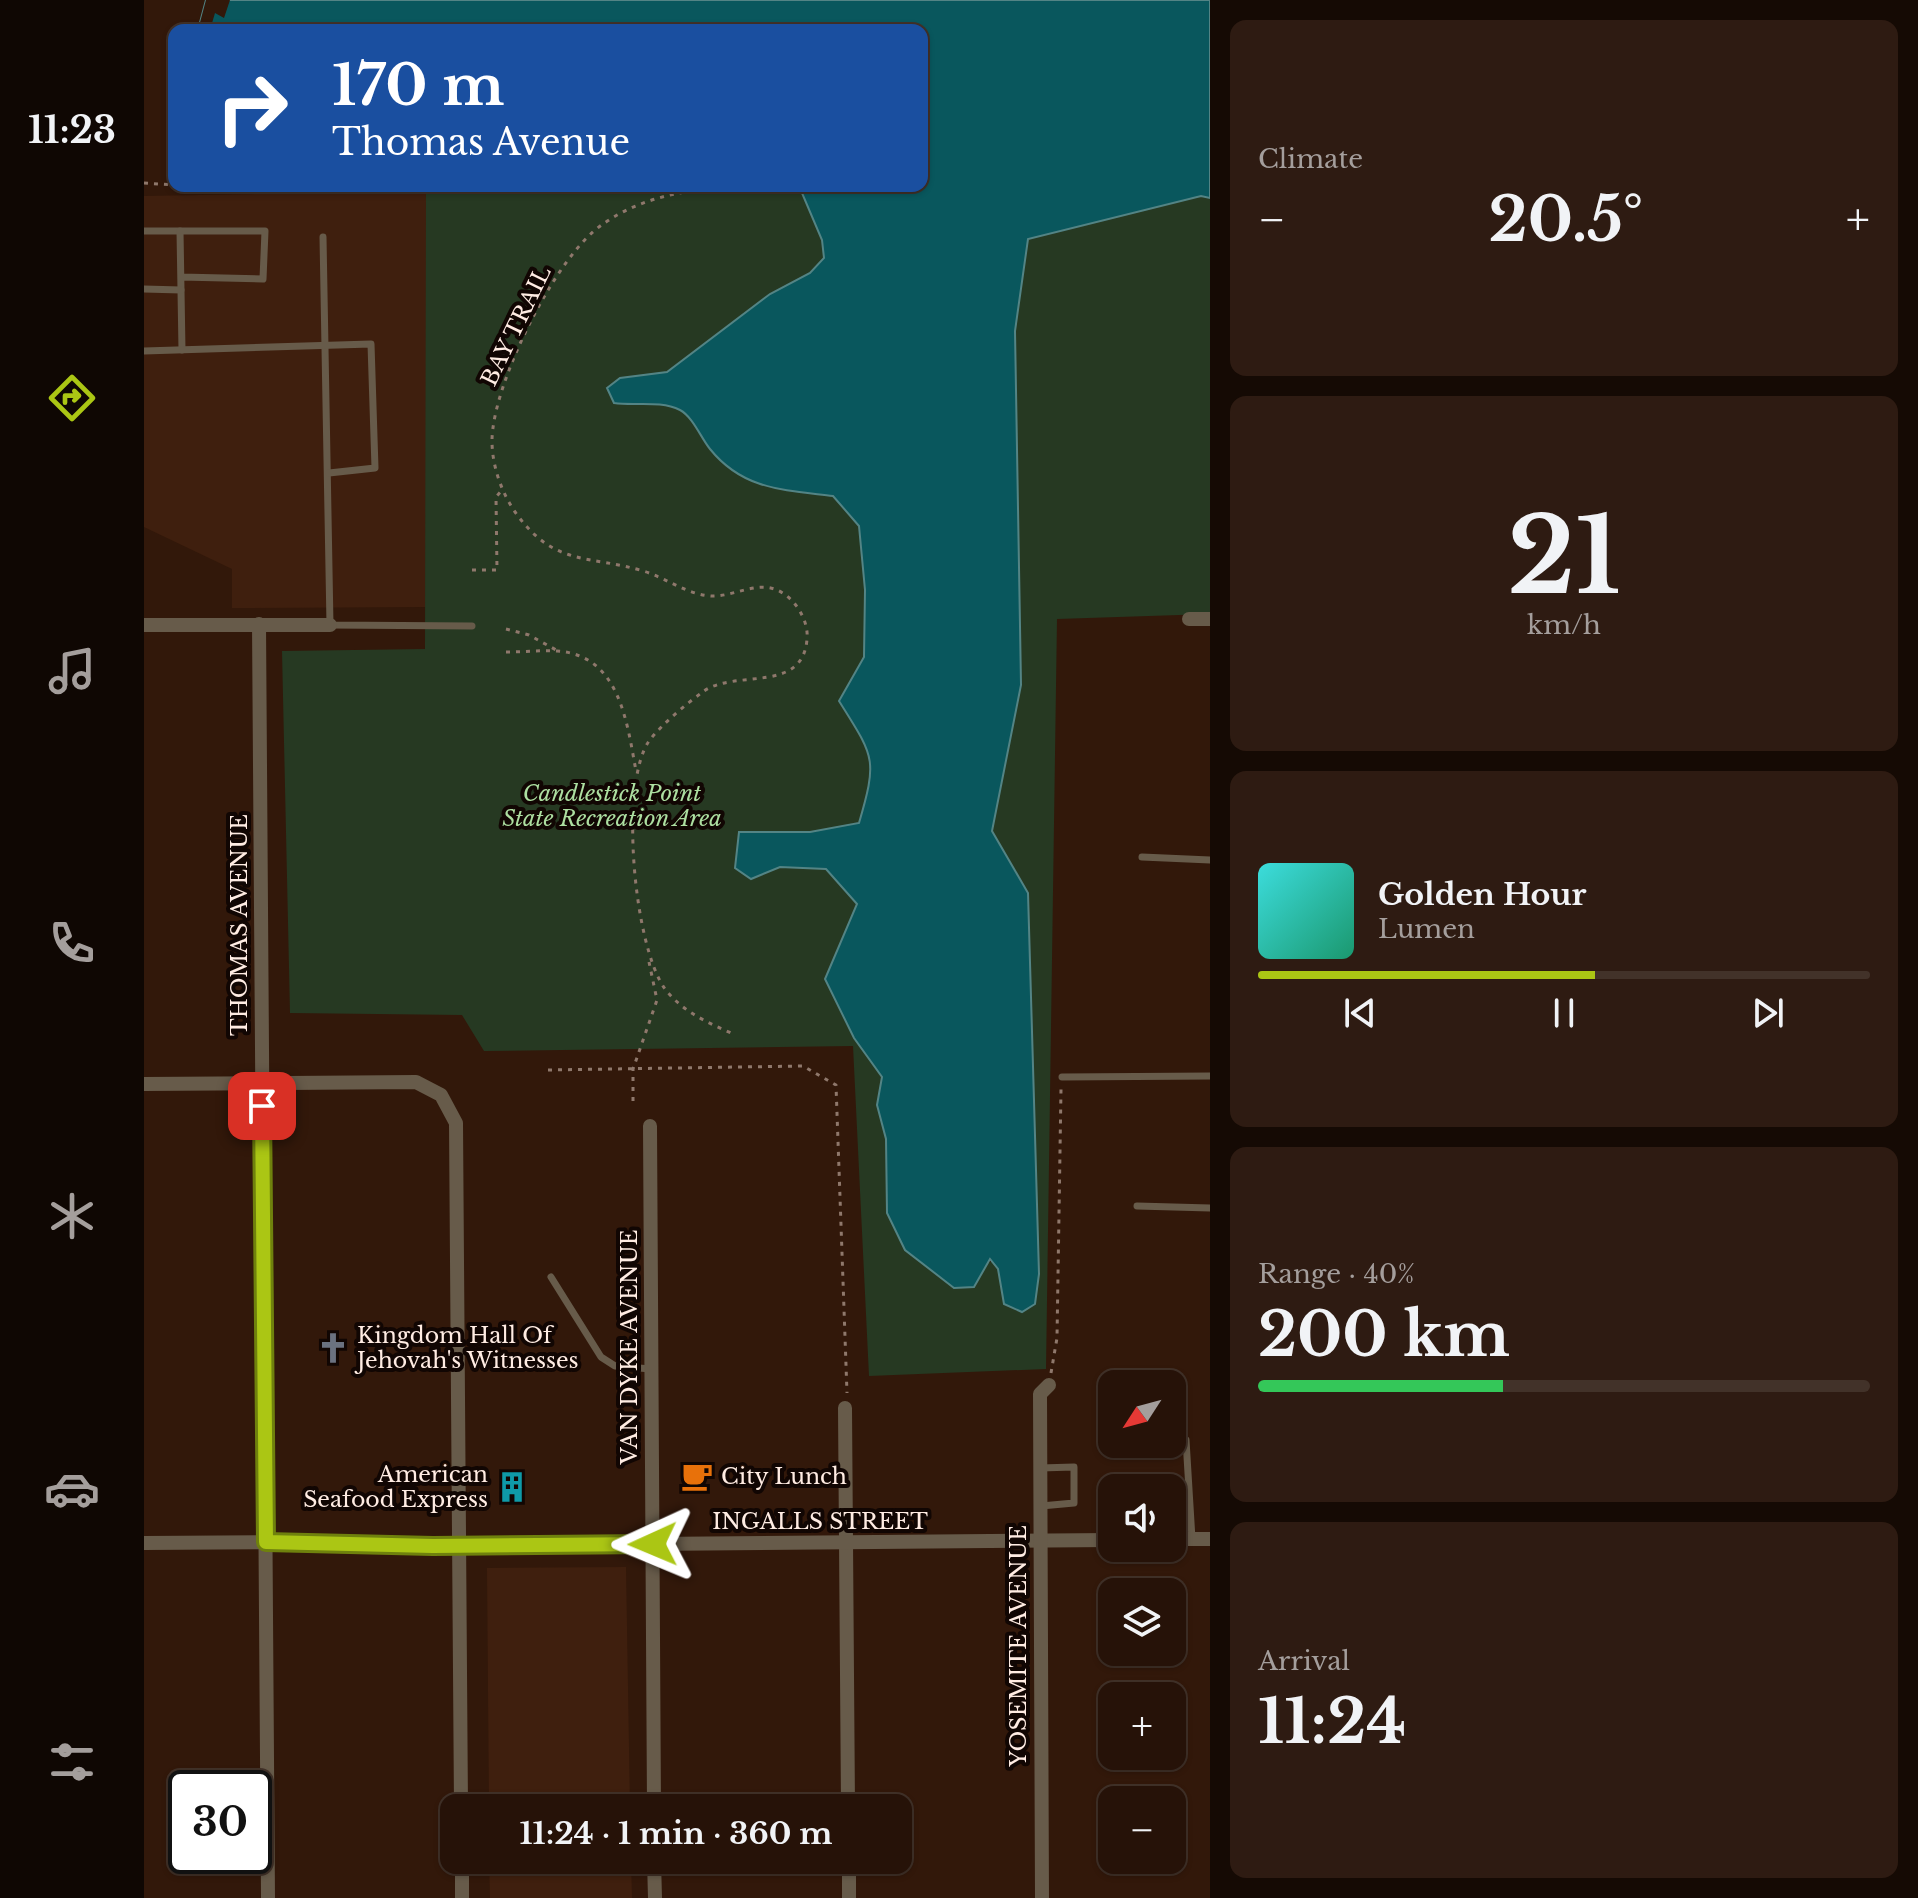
<!DOCTYPE html>
<html lang="en">
<head>
<meta charset="utf-8">
<style>
  :root { --surface:#261208; --page:#2e1b12; --text:#f1f3f6; --muted:#a49e9c; --line:#423229; --accent:#abc614 }
  body { margin:0; font-family:"Libre Baskerville",serif; background:var(--page); color:var(--text); height:100vh; display:flex; flex-direction:column; font-size:30px; white-space:nowrap }
  * { box-sizing:border-box; margin:0 }
  p { font-size:26px; color:var(--muted) }
  .icon { flex:none; width:44px; height:44px; fill:none; stroke:currentColor; stroke-width:2; stroke-linecap:round; stroke-linejoin:round }
  .map { position:relative; flex:1; overflow:hidden }
  .details { display:flex; flex-direction:column; gap:20px; padding:20px; background:#150a04; width:708px }
  .details>* { flex:none }
  .guide { position:absolute; left:24px; top:24px; width:760px; height:168px; border-radius:16px; box-shadow:0 2px 6px #0004,0 0 0 2px var(--line); background:#1a4fa0; color:#fff; overflow:hidden }
  .needle { width:52px; rotate:234deg }
  .controls { position:absolute; left:954px; top:1370px; display:grid; gap:16px }
  .controls a { display:grid; place-items:center; width:88px; height:88px; border-radius:16px; background:var(--surface); box-shadow:0 2px 6px #0004,0 0 0 2px var(--line); font-size:40px }
  .speed { position:absolute; left:24px; top:1770px; display:flex; gap:16px; font-size:40px; font-weight:700; text-align:center }
  .speed>* { display:grid; place-content:center; width:104px; height:104px; border-radius:50%; background:var(--surface); box-shadow:0 2px 6px #0004,0 0 0 2px var(--line); line-height:1 }
  .speed .limit { border:4px solid #111; border-radius:12px; background:#fff; color:#111 }
  .pin { position:absolute; display:grid; place-items:center; width:68px; height:68px; color:#fff; margin:-34px; border-radius:16px; box-shadow:0 4px 12px #0006 }
  .me { position:absolute; width:88px; margin:-44px; rotate:269deg; stroke-linejoin:round; filter:drop-shadow(0 0 6px #0008) }
  .turn { display:flex; align-items:center; gap:28px; height:168px; padding:0 32px; font-size:36px }
  .turn .icon { width:104px; height:104px; stroke-width:2.5 }
  .turn b { display:block; font-size:56px; line-height:68px }
  .big { font-size:60px; font-weight:800; line-height:1.1 }
  .details .card { flex:1; display:flex; flex-direction:column; justify-content:center; gap:12px; min-width:0; padding:0 28px; border-radius:16px; background:var(--page) }
  .details .dial { align-items:center; gap:0 }
  .dial b { font-size:104px; line-height:1 }
  .song { display:flex; align-items:center; gap:24px }
  .cover { width:96px; height:96px; border-radius:12px; background:linear-gradient(135deg,hsl(180 70% 55%),hsl(160 70% 35%)) }
  .played { height:8px; border-radius:4px; background:linear-gradient(90deg,var(--accent) 55%,var(--line) 55%) }
  .keys { display:flex; justify-content:space-around; direction:ltr }
  .heat { display:flex; justify-content:space-between; align-items:center; font-size:44px; direction:ltr }
  .charge { height:12px; border-radius:6px; background:linear-gradient(90deg,#34c759 40%,var(--line) 0) }
  .trip { position:absolute; left:296px; top:1794px; width:472px; height:80px; border-radius:16px; background:var(--surface); box-shadow:0 2px 6px #0004,0 0 0 2px var(--line); font-weight:800; line-height:80px; text-align:center }
  main { display:flex; flex:1; min-height:0 }
  .menu { display:flex; flex-direction:column; width:144px; justify-content:space-around; align-items:center; background:#0f0703; color:var(--muted) }
  .menu .icon { width:56px; height:56px }
  .menu .on { color:var(--accent) }
  .menu b { font-size:36px; color:var(--text) }
  .map>svg:first-child { display:block }
  .built { fill:#3f1f0e }
  .green { fill:#263922 }
  .water { fill:#09575d; stroke:#538485; stroke-width:2 }
  .pier { fill:#32180a }
  .lines { fill:none; stroke-linecap:round; stroke-linejoin:round }
  .path { stroke:#8f786c; stroke-width:3; stroke-dasharray:4 6; stroke-linecap:butt }
  .service { stroke:#675b4a; stroke-width:7 }
  .minor { stroke:#675b4a; stroke-width:14 }
  .route-casing { stroke:#6f810d; stroke-width:20 }
  .route { stroke:#abc614; stroke-width:14 }
  .labels { text-anchor:middle; dominant-baseline:central; stroke-width:8; stroke-linejoin:round; paint-order:stroke }
  .street-label { font-size:22px; fill:#ffece3; stroke:#110603 }
  .park-label { font-size:22px; font-style:italic; fill:#addfa1; stroke:#110603 }
  .poi-label { font-size:22px; fill:#ffece3; stroke:#110603; text-anchor:start }
</style>
</head>
<body>
<main>
<nav class="menu">
<b>11:23</b>
<svg class="icon on" aria-label="directions" viewBox="0 0 24 24"><path d="M12 3l9 9-9 9-9-9zM9 14v-3h6M13 9l2 2-2 2"/></svg>
<svg class="icon" aria-label="music" viewBox="0 0 24 24"><path d="M9 18V5l10-2v13"/><circle cx="6" cy="18" r="3"/><circle cx="16" cy="16" r="3"/></svg>
<svg class="icon" aria-label="phone" viewBox="0 0 24 24"><path d="M5 4h4l2 5-3 2q2 4 5 5l2-3 5 2v4C11 20 4 13 5 4z"/></svg>
<svg class="icon" aria-label="climate" viewBox="0 0 24 24"><path d="M12 3v18M4 7l16 10M4 17L20 7"/></svg>
<svg class="icon" aria-label="car" viewBox="0 0 24 24"><path d="M5 17H2v-5l4-1 3-4h7l3 4 3 1v5h-3M9 17h6M6 11h13"/><circle cx="7" cy="17" r="2"/><circle cx="17" cy="17" r="2"/></svg>
<svg class="icon" aria-label="filters" viewBox="0 0 24 24"><path d="M4 7h16M4 17h16"/><circle cx="9" cy="7" r="2"/><circle cx="15" cy="17" r="2"/></svg>
</nav>
<div class="map">
<svg width="1066" height="1898" viewBox="0 0 1066 1898">
  <rect width="100%" height="100%" fill="#32180a"/>
  <g class="built">
    <polygon points="282,191 282,607 88,608 88,569 0,527 0,196"/>
    <polygon points="482,1567 486,1808 345,1808 343,1568"/>
    <polygon points="345,1860 487,1860 488,1898 346,1898"/>
  </g>
  <path class="green" d="M282,186h408l43,470 -38,45c18,28 40,55 29,91l106,472 54,-6v-365l-36,-62 29,-146 -6,-354 13,-92 173,-43 9,2v416l-153,5 -11,750 -177,7 -16,-330 -369,5 -22,-36 -172,-2 -8,-362 143,-2z"/>
  <path class="water" d="M62,0h1004v198l-9,-2 -173,43 -13,92 6,354 -29,146 36,62 11,381 -4,30 -13,8 -18,-8 -6,-35 -8,-10 -16,28 -20,1 -49,-38 -18,-37 -1,-74 -9,-34 5,-28 -28,-39 -29,-59 32,-75 -31,-35 -46,-2 -29,12 -16,-11 4,-36h71l49,-9c19,-65 15,-66 -20,-122l25,-44 1,-67 -6,-64 -26,-30c-49,-6 -90,-6 -123,-47 -9,-11 -17,-32 -30,-39 -20,-10 -44,-4 -66,-7l-7,-15 13,-10 47,-6 103,-78 40,-21 14,-15 -2,-18 -23,-54h123v-156h-724z"/>
  <polygon class="pier" points="62,0 86,0 80,18 71,13 66,30 54,30"/>
  <g class="lines">
    <g class="path">
      <polyline points="0,183 30,185"/>
      <path d="M579,186c-44,6 -83,12 -120,38 -47,31 -111,161 -111,217 0,25 10,54 26,75 38,51 73,39 125,55 24,7 42,23 68,25 22,1 45,-15 66,-6 17,7 32,30 30,49 -4,55 -71,30 -103,52 -18,13 -42,33 -55,50 -30,44 -15,205 16,248 17,22 41,33 66,44"/>
      <polyline points="328,570 353,570 352,497 358,490"/>
      <polyline points="362,629 385,635 414,651"/>
      <path d="M362,652c17,0 34,-2 51,-1 63,4 70,72 79,120"/>
      <polyline points="404,1070 659,1066 692,1085 703,1393"/>
      <polyline points="489,1101 489,1069 513,1000 505,962"/>
      <polyline points="907,1373 913,1338 917,1089"/>
    </g>
    <g class="service">
      <polyline points="0,231 36,231"/>
      <polyline points="179,237 186,625 328,626"/>
      <polyline points="37,277 119,279 121,231 36,231 38,350"/>
      <polyline points="0,289 37,290"/>
      <polyline points="0,351 227,344 231,468 185,473"/>
      <polyline points="998,857 1066,860"/>
      <polyline points="918,1077 1066,1076"/>
      <polyline points="993,1206 1066,1208"/>
      <polyline points="407,1277 457,1357 471,1366 507,1369"/>
      <polyline points="1042,1440 1048,1539"/>
      <polyline points="896,1468 930,1467 930,1503 897,1506"/>
    </g>
    <g class="minor">
      <polyline points="1045,619 1066,619"/>
      <polyline points="115,624 124,1898"/>
      <polyline points="0,625 186,625"/>
      <polyline points="0,1084 272,1082 297,1095 312,1123 317,1808"/>
      <polyline points="506,1126 510,1808"/>
      <polyline points="701,1408 704,1808"/>
      <polyline points="1028,1539 1066,1539"/>
      <polyline points="0,1543 153,1542 289,1546 968,1540"/>
      <polyline points="318,1860 318,1898"/>
      <polyline points="510,1860 511,1898"/>
      <polyline points="705,1860 705,1898"/>
      <polyline points="898,1898 896,1394 905,1385"/>
    </g>
  </g>
  <g class="lines">
    <defs>
      <polyline id="route" points="118,1106 122,1542 289,1546 509,1544"/>
    </defs>
    <use href="#route" class="route-casing"/>
    <use href="#route" class="route"/>
  </g>
  <defs>
    <symbol id="church-bare" viewBox="-9 -9 18 18"><path d="M-1.2-6h2.4v3.5h3.3v2.4h-3.3V6h-2.4V-.1h-3.3v-2.4h3.3Z" fill="#6b7280" stroke="#110603" stroke-width="2.5" paint-order="stroke"/></symbol>
    <symbol id="cafe-bare" viewBox="-9 -9 18 18"><path d="M-5.5-4.5H6V0H3Q3 3.5 0 3.5H-2.5Q-5.5 3.5-5.5 0ZM3-3.2v2h1.7v-2ZM-6 4.5H4V6H-6Z" fill="#e8710a" stroke="#110603" stroke-width="2.5" paint-order="stroke"/></symbol>
    <symbol id="building-bare" viewBox="-9 -9 18 18"><path d="M-4-6H4V6H1V3H-1V6H-4ZM-2.5-4.3h1.7v1.8h-1.7ZM.8-4.3h1.7v1.8H.8ZM-2.5-1h1.7V.8h-1.7ZM.8-1h1.7V.8H.8Z" fill="#0f9aa8" stroke="#110603" stroke-width="2.5" paint-order="stroke"/></symbol>
  </defs>
  <g fill-rule="evenodd">
    <use href="#church-bare" x="167" y="1326" width="44" height="44"/>
    <use href="#cafe-bare" x="531" y="1454" width="44" height="44"/>
    <use href="#building-bare" x="346" y="1465" width="44" height="44"/>
  </g>
  <g class="labels">
    <g class="street-label">
      <text transform="translate(372 326) rotate(-64)">BAY TRAIL</text>
      <text transform="translate(95 925) rotate(-90)">THOMAS AVENUE</text>
      <text transform="translate(485 1347) rotate(-90)">VAN DYKE AVENUE</text>
      <text x="676" y="1521">INGALLS STREET</text>
      <text transform="translate(874 1646) rotate(-90)">YOSEMITE AVENUE</text>
    </g>
    <g class="park-label">
      <text x="468" y="793">Candlestick Point<tspan x="468" dy="25">State Recreation Area</tspan></text>
    </g>
    <g class="poi-label">
      <text x="213" y="1335">Kingdom Hall Of<tspan x="213" dy="25">Jehovah's Witnesses</tspan></text>
      <text x="344" y="1474" text-anchor="end">American<tspan x="344" dy="25">Seafood Express</tspan></text>
      <text x="577" y="1476">City Lunch</text>
    </g>
  </g>
</svg>
<div class="controls">
<a><svg class="needle" viewBox="-14 -14 28 28"><path d="M0-13l5 13h-10z" fill="#e53935"/><path d="M0 13l5-13h-10z" fill="#a49e9c"/></svg></a>
<a><svg class="icon" aria-label="sound" viewBox="0 0 24 24"><path d="M4 9h4l5-4v14l-5-4H4zM17 9q2 3 0 6"/></svg></a>
<a><svg class="icon" aria-label="layers" viewBox="0 0 24 24"><path d="M12 4l9 5-9 5-9-5zM3 14l9 5 9-5"/></svg></a>
<a>+</a>
<a>−</a>
</div>
<div class="speed"><div class="limit">30</div></div>
<div class="pin" style="left:118px;top:1106px;background:#d93025"><svg class="icon" aria-label="arrive" viewBox="0 0 24 24"><path d="M6 21V4h12l-3 4 3 4H6"/></svg></div>
<svg class="me" style="left:509px;top:1544px" viewBox="-20 -20 40 40"><path d="M0-17L14 15 0 8-14 15z" fill="#abc614" stroke="#fff" stroke-width="4"/></svg>
<div class="trip">11:24 · 1 min · 360 m</div>
<div class="guide">
<div class="turn"><svg class="icon" aria-label="right" viewBox="0 0 24 24"><path d="M7 20v-9h11M14 6l5 5-5 5"/></svg><div><b>170 m</b>Thomas Avenue</div></div>
</div>
</div>
<section class="details">
<div class="card"><p>Climate</p>
<div class="heat"><a>−</a><b class="big">20.5°</b><a>+</a></div>
</div>
<div class="card dial"><b>21</b><p>km/h</p></div>
<div class="card">
<div class="song"><i class="cover"></i><div><b>Golden Hour</b><p>Lumen</p></div></div>
<div class="played"></div>
<div class="keys"><svg class="icon" aria-label="previous" viewBox="0 0 24 24"><path d="M18 5L8 12l10 7zM5 5v14"/></svg><svg class="icon" aria-label="pause" viewBox="0 0 24 24"><path d="M8 5v14M16 5v14"/></svg><svg class="icon" aria-label="next" viewBox="0 0 24 24"><path d="M6 5l10 7-10 7zM19 5v14"/></svg></div>
</div>
<div class="card"><p>Range · 40%</p><b class="big">200 km</b><div class="charge"></div></div>
<div class="card"><p>Arrival</p><b class="big">11:24</b></div>
</section>
</main>
</body>
</html>
